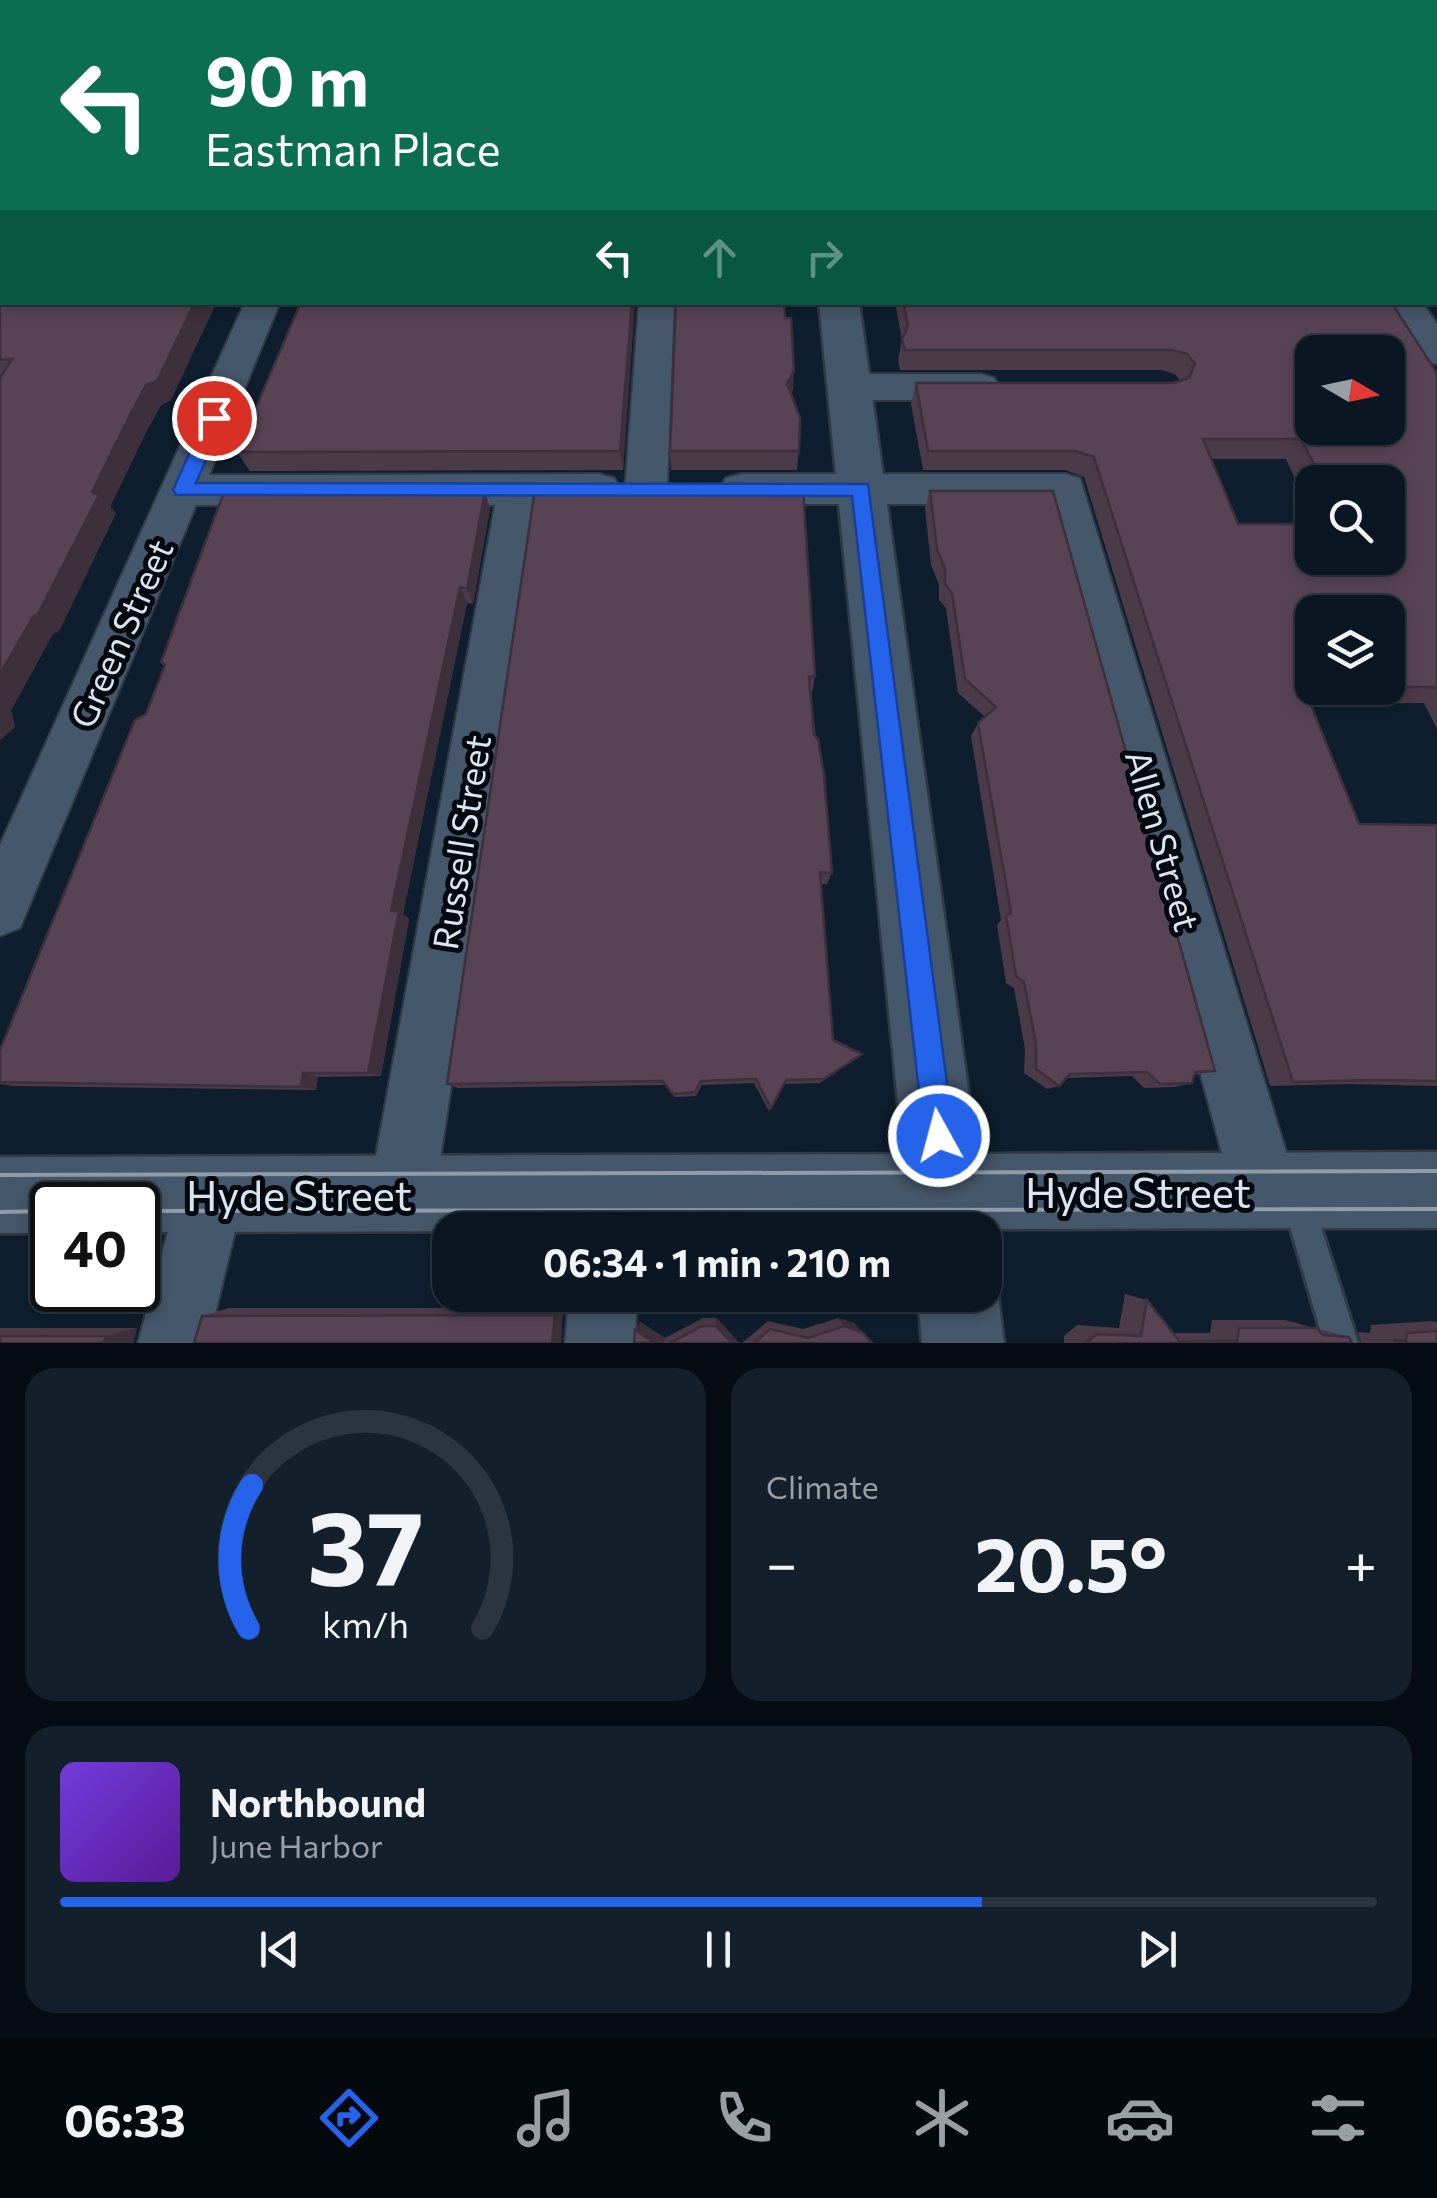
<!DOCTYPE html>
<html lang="en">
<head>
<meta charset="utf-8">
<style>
  :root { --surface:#0a1622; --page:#131f2a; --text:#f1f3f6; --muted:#999fa5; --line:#2a3540; --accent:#2563eb }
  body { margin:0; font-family:Commissioner,sans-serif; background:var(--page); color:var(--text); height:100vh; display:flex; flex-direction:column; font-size:38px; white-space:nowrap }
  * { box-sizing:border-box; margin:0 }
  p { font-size:32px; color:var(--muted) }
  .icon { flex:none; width:55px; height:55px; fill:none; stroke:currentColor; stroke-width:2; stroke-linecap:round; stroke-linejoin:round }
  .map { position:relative; height:1343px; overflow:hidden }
  .drawer { display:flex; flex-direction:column; gap:25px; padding:25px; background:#060c13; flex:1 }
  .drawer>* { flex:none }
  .top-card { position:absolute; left:0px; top:0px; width:1438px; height:305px; box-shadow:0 5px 15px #0003,0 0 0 2px var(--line); background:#0b6e4f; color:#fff; overflow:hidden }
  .needle { width:65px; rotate:99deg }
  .tools { position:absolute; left:1295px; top:335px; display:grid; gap:20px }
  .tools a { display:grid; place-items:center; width:110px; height:110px; border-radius:20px; background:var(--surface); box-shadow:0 5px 15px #0003,0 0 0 2px var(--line); font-size:50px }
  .speed { position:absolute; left:30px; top:1182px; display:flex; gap:20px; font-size:50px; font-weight:700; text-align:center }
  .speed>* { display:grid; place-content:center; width:130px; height:130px; border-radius:50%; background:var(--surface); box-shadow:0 5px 15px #0003,0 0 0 2px var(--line); line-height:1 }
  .speed .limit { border:5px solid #111; border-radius:15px; background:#fff; color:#111 }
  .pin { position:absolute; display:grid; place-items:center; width:85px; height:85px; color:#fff; margin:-42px; border:5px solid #fff; border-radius:50%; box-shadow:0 2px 10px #0007 }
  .me { position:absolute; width:110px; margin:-55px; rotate:353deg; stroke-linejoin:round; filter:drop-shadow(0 0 8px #0008) }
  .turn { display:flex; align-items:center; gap:35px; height:210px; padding:0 40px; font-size:45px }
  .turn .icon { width:130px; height:130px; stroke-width:2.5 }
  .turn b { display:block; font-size:70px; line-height:85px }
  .lanes { display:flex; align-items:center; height:95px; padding:0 40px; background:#0003; justify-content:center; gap:50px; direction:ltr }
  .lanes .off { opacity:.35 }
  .big { font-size:75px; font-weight:700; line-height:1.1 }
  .drawer .card { flex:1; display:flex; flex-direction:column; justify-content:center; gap:15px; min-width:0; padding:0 35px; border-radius:30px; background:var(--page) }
  .drawer .dial { align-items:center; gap:0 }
  .dial svg { height:260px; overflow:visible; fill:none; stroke:var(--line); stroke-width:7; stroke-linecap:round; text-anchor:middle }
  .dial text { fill:var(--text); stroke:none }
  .song { display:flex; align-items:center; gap:30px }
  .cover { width:120px; height:120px; border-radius:15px; background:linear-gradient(135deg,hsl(260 70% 55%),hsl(270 70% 35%)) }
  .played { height:10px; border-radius:5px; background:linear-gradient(90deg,var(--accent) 70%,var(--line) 70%) }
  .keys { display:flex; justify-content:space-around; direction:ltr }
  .heat { display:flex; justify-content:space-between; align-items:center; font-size:55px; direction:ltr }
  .drawer .tiles { flex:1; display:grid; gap:25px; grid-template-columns:1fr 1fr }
  .card:last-child { grid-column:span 2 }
  .trip { position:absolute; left:432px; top:1212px; width:570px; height:100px; border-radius:30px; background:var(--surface); box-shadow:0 5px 15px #0003,0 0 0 2px var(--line); font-weight:700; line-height:100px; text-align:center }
  .tabs { display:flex; height:160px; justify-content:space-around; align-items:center; background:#04090e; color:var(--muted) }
  .tabs .icon { width:70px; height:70px }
  .tabs .selected { color:var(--accent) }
  .tabs b { font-size:45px; color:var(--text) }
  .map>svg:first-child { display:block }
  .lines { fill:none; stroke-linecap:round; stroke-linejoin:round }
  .service-casing { stroke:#303945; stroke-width:6 }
  .minor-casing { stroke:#303945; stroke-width:4 }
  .tertiary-casing { stroke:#303945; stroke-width:5 }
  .service { fill:#45576a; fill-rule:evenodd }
  .minor { fill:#45576a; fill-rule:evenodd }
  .tertiary { fill:#45576a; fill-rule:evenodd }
  .tram { stroke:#909da9; stroke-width:4 }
  .wall { fill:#4b3a48; fill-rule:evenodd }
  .shaded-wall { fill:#3d2f3b }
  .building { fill:#574354; stroke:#3d2f3b; stroke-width:2.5; fill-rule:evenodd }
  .route { fill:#2563eb; stroke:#184099; stroke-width:2.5 }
  .labels { text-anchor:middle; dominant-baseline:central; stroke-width:10; stroke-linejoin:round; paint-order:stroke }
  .street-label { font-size:35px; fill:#dae5f0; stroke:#03080e }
  .near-street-label { font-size:42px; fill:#dae5f0; stroke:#03080e }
</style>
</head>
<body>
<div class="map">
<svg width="1437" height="1343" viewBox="0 0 1437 1343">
  <rect width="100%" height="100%" fill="#0e1e2e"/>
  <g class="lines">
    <defs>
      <polygon id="service" points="1297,1184 1308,1188 1312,1199 1358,1343 1324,1343 1282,1199 1286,1188"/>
      <g id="minor">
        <polygon points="1181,0 1206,0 1207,2 1182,2"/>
        <rect x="1435" y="263" width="2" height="20"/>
        <polygon points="245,302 280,302 209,475 599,474 614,478 620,489 614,500 599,504 537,505 435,1194 425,1217 402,1227 379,1217 369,1194 495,505 196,505 20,928 0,936 0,845"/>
        <polygon points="639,302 674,302 667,489 661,500 646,504 631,500 625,489"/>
        <polygon points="1387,302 1422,302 1437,324 1437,364 1424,361"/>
        <polygon points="849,374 981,374 994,378 1000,387 994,396 981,400 849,400 836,396 830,387 836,378"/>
        <polygon points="741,474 1065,474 1080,478 1298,1191 1288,1214 1265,1224 1242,1214 1232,1191 1048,504 741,504 726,500 720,489 726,478"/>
        <polygon points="211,1161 234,1171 244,1194 208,1343 138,1343 178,1194 188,1171"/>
        <polygon points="569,1295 637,1295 635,1343 565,1343"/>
      </g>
      <g id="tertiary">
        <rect x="780" y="0" width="28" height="2"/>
        <polygon points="819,302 859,302 977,1154 1437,1152 1437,1228 986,1229 985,1233 912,1230 138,1232 138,1205 52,1205 52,1233 0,1233 0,1157 903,1154"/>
        <polygon points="986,1267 998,1295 1004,1343 922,1343 918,1295 985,1295"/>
      </g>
    </defs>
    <use href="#service" class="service-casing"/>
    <use href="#minor" class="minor-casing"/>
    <use href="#tertiary" class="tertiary-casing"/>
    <use href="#service" class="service"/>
    <use href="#minor" class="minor"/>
    <use href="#tertiary" class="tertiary"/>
    <g class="tram">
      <polyline points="0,1175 1437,1171"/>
      <polyline points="138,1211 1437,1209"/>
      <polyline points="0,1212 52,1211"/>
    </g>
  </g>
  <g class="wall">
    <polygon points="0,0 360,0 359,2 2,2 171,400 161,405 144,436 110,507 116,513 59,631 53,634 11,710 15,727 0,740"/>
    <polygon points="1240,0 1437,0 1437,261 1435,258 1435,2 1242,2"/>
    <polygon points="301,302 635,302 623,470 250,471 237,452"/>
    <path d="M895,302h496l46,71v356l-13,-26 -114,1 49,120 78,1v261l-89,-2 -78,2 -186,-609 -19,-7h-142l-12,-66 5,-21h257l7,-2 -5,-7 -14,-4h-261l-2,-10 4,-20zM1211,459h75l26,57v-34h76l-76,76 -74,-34z"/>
    <polygon points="785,318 793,390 791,393 799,451 797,470 671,470 670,451"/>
    <polygon points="535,489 815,676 812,693 811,693 832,873 827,884 821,884 833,1040 862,1054 820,1083 784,1084 769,1111 754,1083 702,1085 696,1096 675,1097 665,1085 458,1088 447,1084"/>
    <polygon points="930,491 1215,1071 1195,1075 1192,1083 1175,1087 1144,1088 1132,1076 1067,1078 1059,1086 1047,1089 1024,1073 1025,1049 1014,988 1006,983 997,925 1001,920 971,736 978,723 985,717 958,693 946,608 939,600 939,585 931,565 925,508"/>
    <polygon points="485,492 490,509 473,604 467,603 403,914 409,919 381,1076 318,1077 316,1090 13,1086 0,1084 0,1050 146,714 165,666"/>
    <polygon points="1125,1294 1147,1300 1173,1333 1210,1333 1212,1320 1285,1320 1349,1337 1352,1343 1064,1343 1064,1336 1077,1325 1119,1328"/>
    <polygon points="229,1308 563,1308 561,1343 202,1316"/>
    <polygon points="703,1318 717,1318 739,1343 634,1343 640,1322 665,1338"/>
    <polygon points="838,1318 854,1323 872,1343 742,1343 768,1321 803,1329"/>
    <polygon points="1431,1321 1437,1322 1437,1343 1361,1343 1358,1332 1370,1333 1371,1325"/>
    <polygon points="0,1328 137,1328 133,1343 0,1343"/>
  </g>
  <g class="shaded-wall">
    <polygon points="344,0 360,0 359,2 343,2"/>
    <polygon points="195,302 217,302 171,400 161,405 144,436 110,507 116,513 59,631 53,634 11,710 15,727 0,740 0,674 129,417"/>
    <polygon points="632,302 635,302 623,470 620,451"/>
    <polygon points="794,371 793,390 785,402 787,383"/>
    <polygon points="485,492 490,509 473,604 467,589"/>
    <polygon points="460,587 467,603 403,914 409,919 381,1076 368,1073 391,911"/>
    <polygon points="303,1073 318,1077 316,1090 301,1087"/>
    <polygon points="563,1308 561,1343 552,1343 555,1315"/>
    <polygon points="717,1318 739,1343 732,1343 716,1326"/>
    <polygon points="838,1318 854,1323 862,1332 844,1326"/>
    <polygon points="640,1322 665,1338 663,1343 655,1343 635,1330"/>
    <polygon points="137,1328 133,1343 104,1343 106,1336"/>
  </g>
  <g class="building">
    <polygon points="0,0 344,0 343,2 2,2 2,302 195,302 157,381 146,385 129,417 92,492 99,495 38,614 33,617 0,674 0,378 12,359 0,360"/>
    <rect x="385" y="0" width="380" height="2"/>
    <polygon points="839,0 1185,0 1187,2 839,2"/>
    <polygon points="1262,0 1437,0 1437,224 1435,224 1435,2 1264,2"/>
    <polygon points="301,302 632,302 620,451 237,452"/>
    <polygon points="676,302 784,302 785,318 791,318 794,371 787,383 800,418 799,451 670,451"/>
    <path d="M903,302h488l46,71v314h-49v-75h-76v76h74h-82l55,136 78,1v256l-62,-1 -82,2 -199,-625 -19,-6h-147l-12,-68h257l16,-5 6,-14 -8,-10 -15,-4h-267l-3,-11 6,-13zM1312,352h76v76h-76zM1203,439h98l22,43h65v76h-76v-34h-74z"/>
    <polygon points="535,489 803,489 815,676 809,677 814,735 818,739 824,775 832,873 820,872 833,1040 862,1054 824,1079 786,1080 771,1108 756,1079 701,1081 695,1092 673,1094 663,1081 447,1084"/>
    <polygon points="930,491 1053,491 1215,1071 1195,1072 1192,1083 1160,1084 1147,1072 1070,1074 1059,1086 1036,1069 1036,1044 1024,982 1016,976 1006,916 1011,913 978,723 996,707 965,679 952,593 945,584 945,569 937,549"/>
    <polygon points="224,492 485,492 467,589 460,587 391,911 399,911 368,1073 303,1073 301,1087 0,1082 0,1050 135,720 146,714 165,665 161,662"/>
    <polygon points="1147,1300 1180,1342 1237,1341 1239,1328 1317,1328 1323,1335 1349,1337 1352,1343 1085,1343 1097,1334 1141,1336"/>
    <polygon points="555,1315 552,1343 194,1343 202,1316"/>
    <polygon points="702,1326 716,1326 732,1343 670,1343"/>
    <polygon points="844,1326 862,1332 872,1343 754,1343 770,1329 808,1338"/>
    <polygon points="635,1330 655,1343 634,1343"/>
    <polygon points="1437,1331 1437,1343 1395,1343 1394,1340 1406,1341 1407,1333"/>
    <polygon points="0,1336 106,1336 104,1343 0,1343"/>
  </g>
  <polygon class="route" points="214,411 224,418 196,483 868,484 954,1136 950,1147 939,1151 929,1147 924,1136 852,496 176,495 173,490 205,418"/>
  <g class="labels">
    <g class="street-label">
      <text transform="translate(120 633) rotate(-66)">Green Street</text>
      <text transform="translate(1164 840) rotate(74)">Allen Street</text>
      <text transform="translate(460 842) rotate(-81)">Russell Street</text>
    </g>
    <g class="near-street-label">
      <text x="1138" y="1191">Hyde Street</text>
      <text x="299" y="1194">Hyde Street</text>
    </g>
  </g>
</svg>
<div class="tools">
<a><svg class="needle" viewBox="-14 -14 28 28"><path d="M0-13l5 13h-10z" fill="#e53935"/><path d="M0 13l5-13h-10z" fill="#999fa5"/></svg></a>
<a><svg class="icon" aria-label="search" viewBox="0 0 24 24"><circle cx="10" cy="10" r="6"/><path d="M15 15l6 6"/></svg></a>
<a><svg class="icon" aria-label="layers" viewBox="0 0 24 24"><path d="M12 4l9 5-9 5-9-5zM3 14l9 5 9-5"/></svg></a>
</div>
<div class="speed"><div class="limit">40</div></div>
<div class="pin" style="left:214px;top:418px;background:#d93025"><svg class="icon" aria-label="arrive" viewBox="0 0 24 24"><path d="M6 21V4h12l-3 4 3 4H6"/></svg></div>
<svg class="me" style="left:939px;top:1136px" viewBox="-20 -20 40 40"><circle r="17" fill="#2563eb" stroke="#fff" stroke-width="3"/><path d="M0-11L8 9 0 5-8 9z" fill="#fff"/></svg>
<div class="trip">06:34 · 1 min · 210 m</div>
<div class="top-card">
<div class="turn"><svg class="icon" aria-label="left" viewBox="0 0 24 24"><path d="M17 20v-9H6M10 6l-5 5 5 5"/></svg><div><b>90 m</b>Eastman Place</div></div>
<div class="lanes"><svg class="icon" aria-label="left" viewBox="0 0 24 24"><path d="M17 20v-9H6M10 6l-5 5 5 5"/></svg><svg class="icon off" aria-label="ahead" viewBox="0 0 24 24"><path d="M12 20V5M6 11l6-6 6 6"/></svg><svg class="icon off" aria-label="right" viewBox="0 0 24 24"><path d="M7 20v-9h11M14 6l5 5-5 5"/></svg></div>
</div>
</div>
<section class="drawer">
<div class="tiles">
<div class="card dial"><svg viewBox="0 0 100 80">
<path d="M14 69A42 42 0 1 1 86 69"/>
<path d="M14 69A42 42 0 0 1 15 25" stroke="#2563eb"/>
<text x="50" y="56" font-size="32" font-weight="700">37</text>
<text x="50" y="72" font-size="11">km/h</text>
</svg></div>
<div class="card"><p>Climate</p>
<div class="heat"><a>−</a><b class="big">20.5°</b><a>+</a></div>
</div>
<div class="card">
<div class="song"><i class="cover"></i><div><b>Northbound</b><p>June Harbor</p></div></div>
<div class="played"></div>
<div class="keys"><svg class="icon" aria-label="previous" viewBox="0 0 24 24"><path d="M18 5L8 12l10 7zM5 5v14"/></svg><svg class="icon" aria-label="pause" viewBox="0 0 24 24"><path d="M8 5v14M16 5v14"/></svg><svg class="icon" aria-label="next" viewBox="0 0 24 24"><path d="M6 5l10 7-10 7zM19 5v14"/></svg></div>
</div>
</div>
</section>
<nav class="tabs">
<b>06:33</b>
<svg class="icon selected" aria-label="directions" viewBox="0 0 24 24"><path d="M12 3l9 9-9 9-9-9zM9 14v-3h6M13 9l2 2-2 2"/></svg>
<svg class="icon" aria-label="music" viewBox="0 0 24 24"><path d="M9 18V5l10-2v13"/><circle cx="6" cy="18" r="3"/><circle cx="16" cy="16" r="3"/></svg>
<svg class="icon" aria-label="phone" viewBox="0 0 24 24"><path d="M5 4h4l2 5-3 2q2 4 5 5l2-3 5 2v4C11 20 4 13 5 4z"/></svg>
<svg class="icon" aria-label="climate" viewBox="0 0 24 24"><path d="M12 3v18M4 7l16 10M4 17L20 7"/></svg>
<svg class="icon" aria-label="car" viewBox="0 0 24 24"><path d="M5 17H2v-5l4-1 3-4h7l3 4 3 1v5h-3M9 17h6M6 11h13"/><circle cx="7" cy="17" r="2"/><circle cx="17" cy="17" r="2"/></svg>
<svg class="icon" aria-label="filters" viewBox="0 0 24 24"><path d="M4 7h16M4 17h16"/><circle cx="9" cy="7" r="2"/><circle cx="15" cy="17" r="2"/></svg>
</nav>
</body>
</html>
